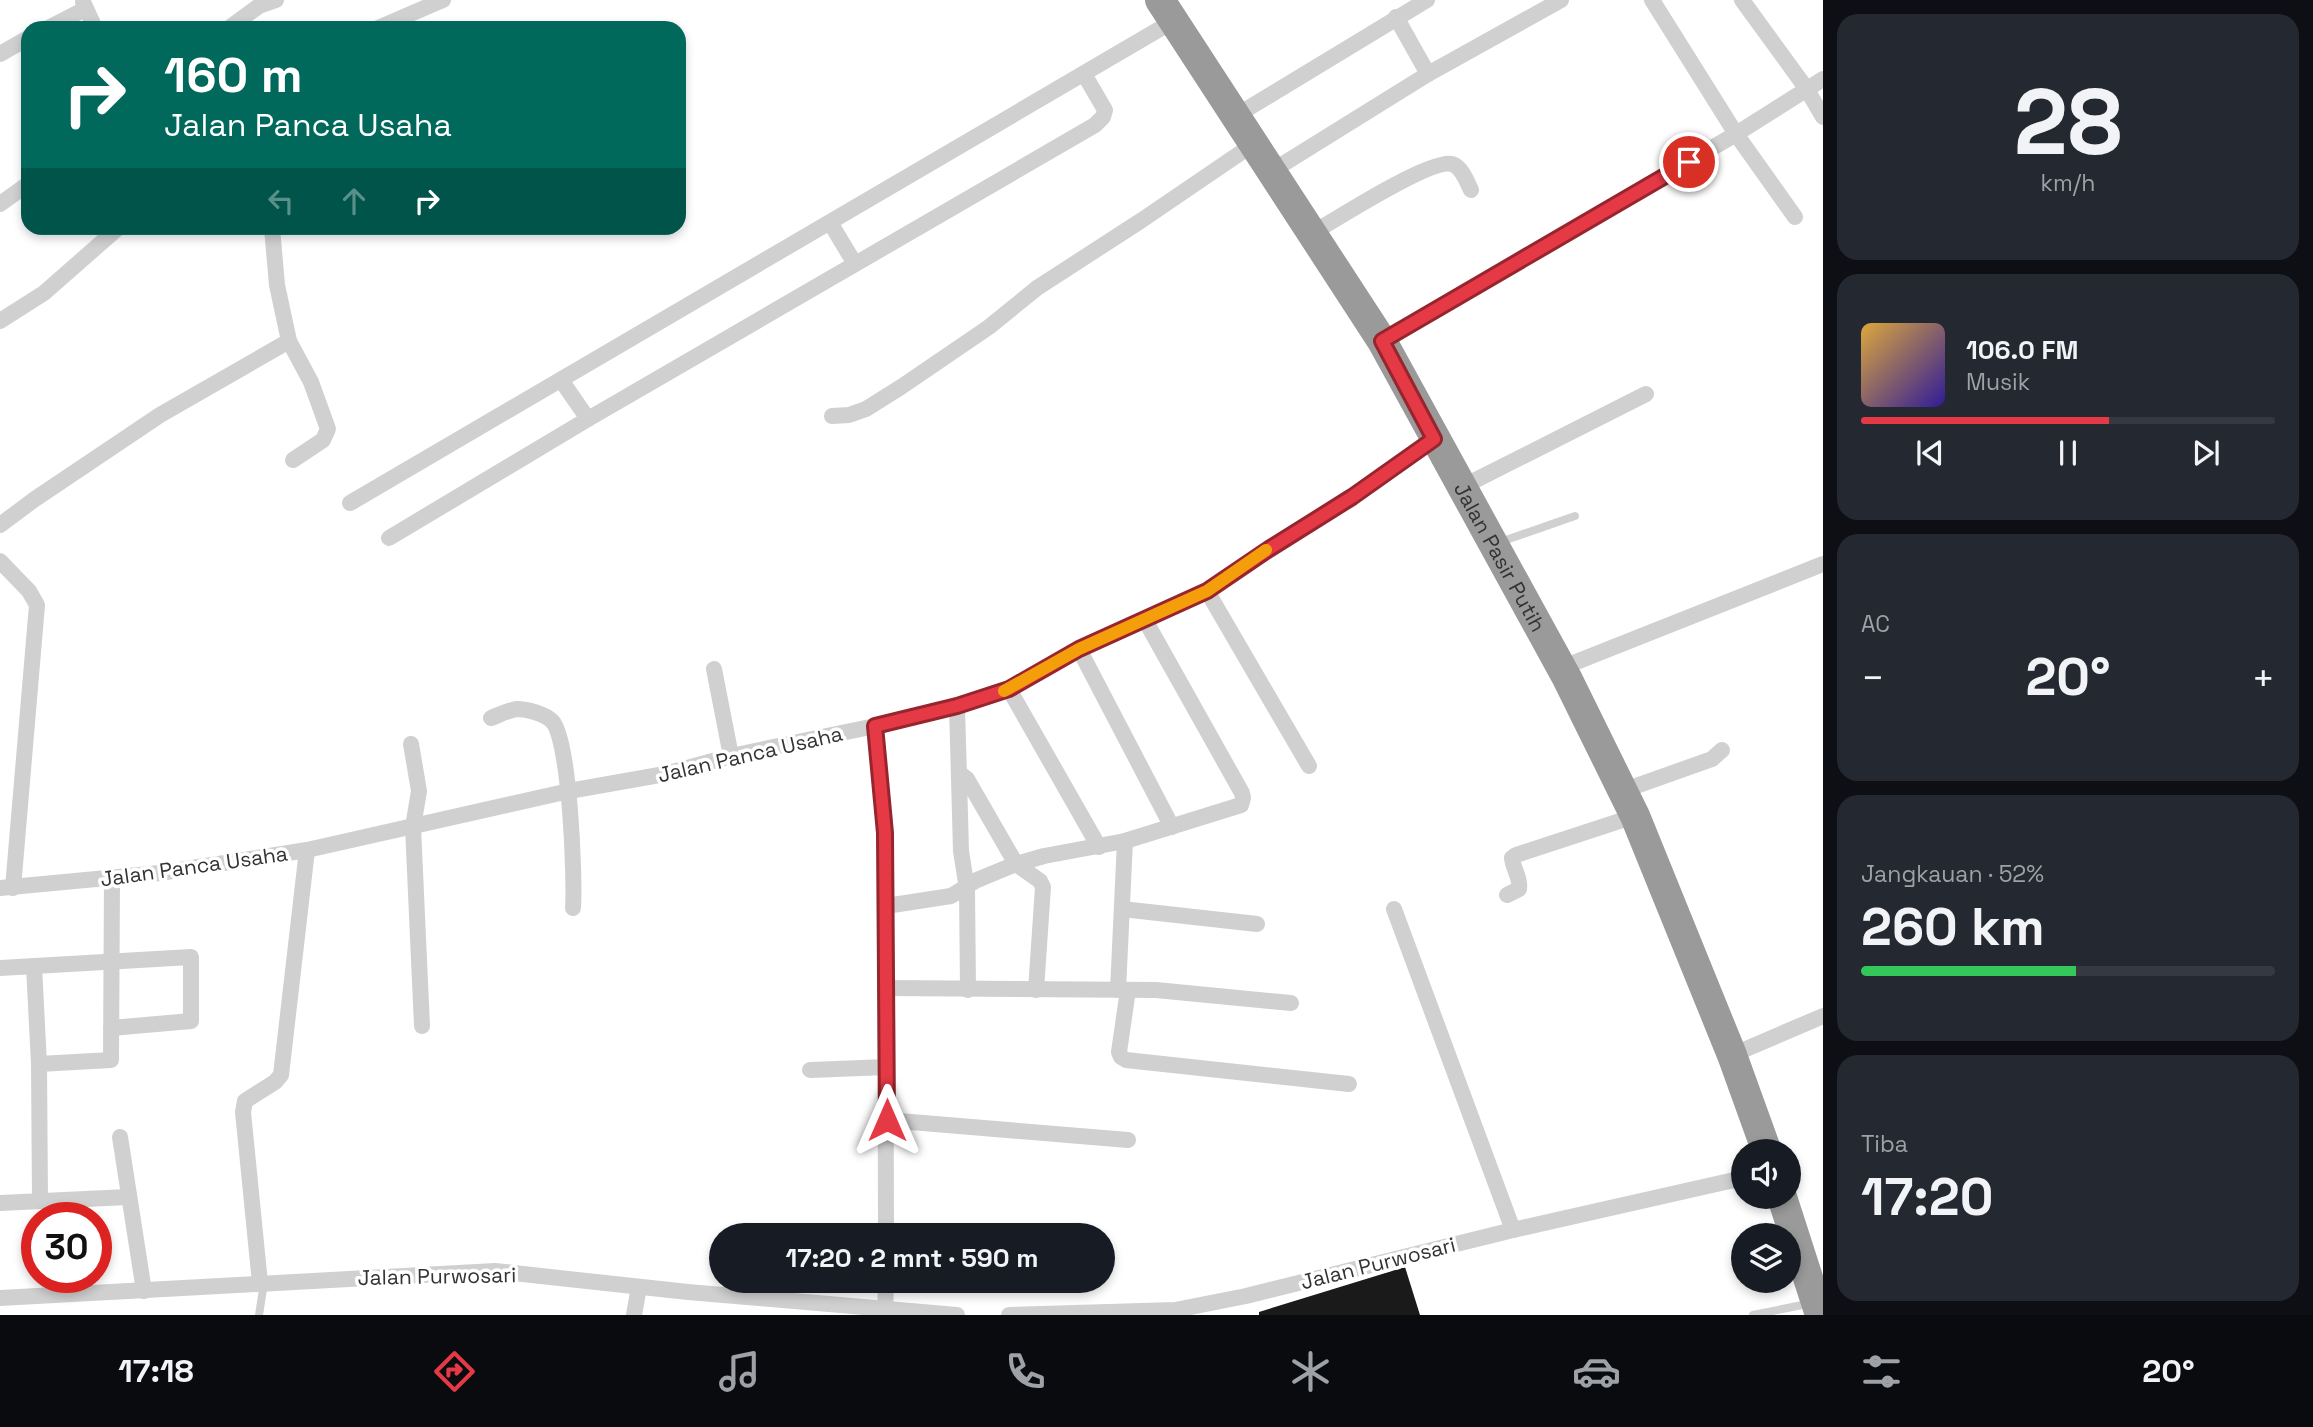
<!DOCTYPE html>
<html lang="id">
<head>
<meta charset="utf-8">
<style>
  :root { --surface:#171b24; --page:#242831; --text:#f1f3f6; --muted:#9ea1a6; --line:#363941; --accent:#e63946 }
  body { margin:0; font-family:"Space Grotesk",sans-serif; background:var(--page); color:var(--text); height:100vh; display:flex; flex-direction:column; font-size:26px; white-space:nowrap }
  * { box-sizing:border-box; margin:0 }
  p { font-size:23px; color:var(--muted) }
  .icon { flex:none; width:38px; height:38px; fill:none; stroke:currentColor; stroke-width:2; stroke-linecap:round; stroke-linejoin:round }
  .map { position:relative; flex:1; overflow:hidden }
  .details { display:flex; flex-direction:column; gap:14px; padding:14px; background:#0d0f14; width:490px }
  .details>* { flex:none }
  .top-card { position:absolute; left:21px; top:21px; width:665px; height:214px; border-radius:21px; box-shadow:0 4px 10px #0003; background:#00695c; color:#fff; overflow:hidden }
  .fabs { position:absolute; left:1731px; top:1139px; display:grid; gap:14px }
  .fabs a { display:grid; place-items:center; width:70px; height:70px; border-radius:50%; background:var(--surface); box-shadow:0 4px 10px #0003; font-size:35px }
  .speed { position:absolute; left:21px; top:1202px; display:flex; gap:14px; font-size:35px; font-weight:700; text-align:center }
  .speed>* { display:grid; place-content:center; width:91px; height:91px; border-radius:50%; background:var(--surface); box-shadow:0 4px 10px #0003; line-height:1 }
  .speed .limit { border:10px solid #d22; background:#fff; color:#111 }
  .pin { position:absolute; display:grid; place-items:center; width:60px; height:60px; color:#fff; margin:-30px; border:4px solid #fff; border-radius:50%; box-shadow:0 2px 7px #0007 }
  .me { position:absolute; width:77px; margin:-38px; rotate:0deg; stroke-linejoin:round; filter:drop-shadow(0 0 5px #0008) }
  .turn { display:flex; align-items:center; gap:24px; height:147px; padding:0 28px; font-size:32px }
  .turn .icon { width:91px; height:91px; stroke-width:2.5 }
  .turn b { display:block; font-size:49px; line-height:60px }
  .lanes { display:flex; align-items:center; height:66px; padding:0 28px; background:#0003; justify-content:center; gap:35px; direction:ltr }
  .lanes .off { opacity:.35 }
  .big { font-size:52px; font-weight:700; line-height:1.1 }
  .details .card { flex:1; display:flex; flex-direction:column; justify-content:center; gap:10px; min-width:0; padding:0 24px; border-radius:21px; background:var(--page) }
  .details .dial { align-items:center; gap:0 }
  .dial b { font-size:91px; line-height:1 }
  .song { display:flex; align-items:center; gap:21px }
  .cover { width:84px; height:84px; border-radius:10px; background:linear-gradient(135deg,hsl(40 70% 55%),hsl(250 70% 35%)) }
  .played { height:7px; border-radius:4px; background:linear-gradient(90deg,var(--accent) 60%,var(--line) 60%) }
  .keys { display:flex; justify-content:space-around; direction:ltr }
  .heat { display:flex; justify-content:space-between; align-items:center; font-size:38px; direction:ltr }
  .charge { height:10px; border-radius:5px; background:linear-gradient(90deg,#34c759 52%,var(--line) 0) }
  .trip { position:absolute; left:709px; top:1223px; width:406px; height:70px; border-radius:35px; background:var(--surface); box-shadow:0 4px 10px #0003; font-weight:700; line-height:70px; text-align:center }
  .tabs { display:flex; height:112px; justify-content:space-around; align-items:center; background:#090b0e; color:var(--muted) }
  .tabs .icon { width:49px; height:49px }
  .tabs .active { color:var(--accent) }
  .tabs b { font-size:32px; color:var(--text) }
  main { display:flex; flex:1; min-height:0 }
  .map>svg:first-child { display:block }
  .building { fill:#1a1a1a }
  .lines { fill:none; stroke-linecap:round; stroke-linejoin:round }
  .lane { stroke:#d0d0d0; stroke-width:8 }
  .street { stroke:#d0d0d0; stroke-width:16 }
  .highway { stroke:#9a9a9a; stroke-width:30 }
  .route-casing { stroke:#96252e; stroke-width:18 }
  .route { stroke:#e63946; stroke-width:12 }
  .slow { stroke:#f59e0b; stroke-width:12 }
  .labels { text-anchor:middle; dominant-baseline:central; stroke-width:7; stroke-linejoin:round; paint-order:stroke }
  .street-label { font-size:21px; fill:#333; stroke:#fff }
</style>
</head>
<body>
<main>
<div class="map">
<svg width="1823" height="1315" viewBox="0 0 1823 1315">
  <rect width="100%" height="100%" fill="#fff"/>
  <polygon class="building" points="1405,1267 1420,1315 1259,1315 1259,1312"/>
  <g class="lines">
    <g class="lane">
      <polyline points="1500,542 1575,516"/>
      <polyline points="259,1315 264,1283"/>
      <polyline points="1753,1315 1812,1303"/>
    </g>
    <g class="street">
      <polyline points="1652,0 1736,134 1795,217"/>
      <polyline points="1742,0 1806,88 1823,117"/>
      <polyline points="83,2 95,28"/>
      <polyline points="1396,17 1428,74"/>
      <polyline points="48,28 85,9"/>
      <polyline points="229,28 259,6 276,0"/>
      <polyline points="378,28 443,0"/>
      <polyline points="0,54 28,38"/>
      <polyline points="1237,115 1427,0"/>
      <polyline points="1272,171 1428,74 1561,0"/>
      <polyline points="0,204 28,184"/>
      <polyline points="831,224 855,264"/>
      <path d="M1311,234c22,-13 120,-76 141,-70 10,3 15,18 19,26"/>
      <polyline points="0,321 44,293 118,228"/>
      <polyline points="289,341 311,382 328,429 323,440 293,460"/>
      <polyline points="1382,341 1736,134 1823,79"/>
      <polyline points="561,380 588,419"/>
      <polyline points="832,416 849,415 866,409 901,387 989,327 1037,288 1142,220 1255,143"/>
      <polyline points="1462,487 1646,394"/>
      <polyline points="350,503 1175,20"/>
      <polyline points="0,525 35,499 160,415 289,341 277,285 272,228"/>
      <polyline points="389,538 588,419 1095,125 1103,117 1105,110 1084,74"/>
      <polyline points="0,561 29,591 37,605 13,888"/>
      <polyline points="1207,591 1309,766"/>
      <polyline points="1079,649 1172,827"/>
      <polyline points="1561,668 1823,564"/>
      <polyline points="714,669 731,756"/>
      <polyline points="1009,689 1099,847"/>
      <polyline points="957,706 961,851 967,889 968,990"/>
      <path d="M491,718c8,-3 18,-8 26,-9 10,0 28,5 35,12 18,18 23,158 21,187"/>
      <polyline points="875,726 885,833 886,1236"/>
      <polyline points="411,744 419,791 413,827 422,1026"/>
      <polyline points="959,773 967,779 1016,864 1040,881 1043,887 1036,990"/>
      <polyline points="1622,791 1712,759 1722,750"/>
      <polyline points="0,888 160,873 307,850 569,791 665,774 731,756 875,726 957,706 1009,689 1079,649 1207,591 1269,549 1352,497 1434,439"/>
      <path d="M1507,895l12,-6c2,-11 -6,-20 -7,-31l4,-3 119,-39"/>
      <polyline points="886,906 951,896 977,880 1016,864 1044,856 1125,841 1241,805 1243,798 1242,793 1145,620"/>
      <polyline points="1122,909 1257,924"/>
      <polyline points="1394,909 1513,1230"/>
      <polyline points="34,966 39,1064 40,1201"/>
      <polyline points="0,968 191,957 191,1021 111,1028"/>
      <polyline points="886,988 1156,990 1291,1003"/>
      <polyline points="1118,990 1125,841"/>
      <polyline points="1128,990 1119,1052 1121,1057 1126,1060 1349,1084"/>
      <polyline points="1732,1055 1823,1016"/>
      <polyline points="39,1064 111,1060 112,878"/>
      <polyline points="810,1070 887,1067"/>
      <polyline points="887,1120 1128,1140"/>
      <polyline points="120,1137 144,1291"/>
      <polyline points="0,1203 128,1197"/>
      <polyline points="260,1283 243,1112 245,1101 275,1082 281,1075 307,850"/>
      <polyline points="0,1298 495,1271 688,1292 957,1315"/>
      <polyline points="634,1315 639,1287"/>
      <polyline points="885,1315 886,1281"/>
      <polyline points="1009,1315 1175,1310 1246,1296 1513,1230 1743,1178"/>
    </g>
    <g class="highway">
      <path id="s1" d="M1160,0l222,341 185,337 68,138 97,239 35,97"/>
      <polyline points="1782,1197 1820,1315"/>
    </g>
  </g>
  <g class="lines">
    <defs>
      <polyline id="route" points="887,1120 885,833 875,726 957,706 1009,689 1079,649 1207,591 1269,549 1352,497 1434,439 1382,341 1689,162"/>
    </defs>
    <use href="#route" class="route-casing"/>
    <use href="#route" class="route"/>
    <polyline class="slow" points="1004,691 1079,649 1207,591 1266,550"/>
  </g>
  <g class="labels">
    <g class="street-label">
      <text stroke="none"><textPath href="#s1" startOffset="653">Jalan Pasir Putih</textPath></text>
      <text transform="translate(750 754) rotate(-13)">Jalan Panca Usaha</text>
      <text transform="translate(194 866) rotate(-8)">Jalan Panca Usaha</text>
      <text transform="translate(1378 1263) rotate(-14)">Jalan Purwosari</text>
      <text transform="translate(437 1276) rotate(-1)">Jalan Purwosari</text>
    </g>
  </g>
</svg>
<div class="fabs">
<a><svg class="icon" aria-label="sound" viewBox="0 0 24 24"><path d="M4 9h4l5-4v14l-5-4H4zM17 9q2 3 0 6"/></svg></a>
<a><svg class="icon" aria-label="layers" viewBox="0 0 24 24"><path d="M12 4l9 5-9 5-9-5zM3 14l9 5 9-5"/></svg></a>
</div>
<div class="speed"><div class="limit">30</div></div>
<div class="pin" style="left:1689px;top:162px;background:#d93025"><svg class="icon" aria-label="arrive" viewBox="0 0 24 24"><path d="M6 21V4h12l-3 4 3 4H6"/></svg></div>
<svg class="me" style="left:887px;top:1120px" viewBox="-20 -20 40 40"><path d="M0-17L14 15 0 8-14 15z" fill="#e63946" stroke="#fff" stroke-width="4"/></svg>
<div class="trip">17:20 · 2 mnt · 590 m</div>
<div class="top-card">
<div class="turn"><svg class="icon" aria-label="right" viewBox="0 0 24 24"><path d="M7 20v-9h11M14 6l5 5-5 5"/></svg><div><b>160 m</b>Jalan Panca Usaha</div></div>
<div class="lanes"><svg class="icon off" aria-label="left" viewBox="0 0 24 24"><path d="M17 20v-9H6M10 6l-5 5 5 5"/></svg><svg class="icon off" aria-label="ahead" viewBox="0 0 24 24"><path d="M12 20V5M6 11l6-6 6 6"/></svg><svg class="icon" aria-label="right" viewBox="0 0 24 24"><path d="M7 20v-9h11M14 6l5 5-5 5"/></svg></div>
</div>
</div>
<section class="details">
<div class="card dial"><b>28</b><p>km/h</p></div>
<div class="card">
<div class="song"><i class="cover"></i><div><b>106.0 FM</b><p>Musik</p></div></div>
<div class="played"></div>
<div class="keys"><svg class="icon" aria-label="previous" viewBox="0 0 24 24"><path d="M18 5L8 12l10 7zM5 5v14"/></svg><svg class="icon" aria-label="pause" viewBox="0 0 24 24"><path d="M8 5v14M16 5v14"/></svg><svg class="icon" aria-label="next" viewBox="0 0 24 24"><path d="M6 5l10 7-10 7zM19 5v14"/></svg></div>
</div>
<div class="card"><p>AC</p>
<div class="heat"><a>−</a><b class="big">20°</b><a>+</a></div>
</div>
<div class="card"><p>Jangkauan · 52%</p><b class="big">260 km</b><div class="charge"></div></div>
<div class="card"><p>Tiba</p><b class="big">17:20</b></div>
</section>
</main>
<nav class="tabs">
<b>17:18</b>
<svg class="icon active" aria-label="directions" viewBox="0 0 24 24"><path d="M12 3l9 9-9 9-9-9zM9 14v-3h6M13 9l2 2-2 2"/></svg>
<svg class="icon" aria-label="music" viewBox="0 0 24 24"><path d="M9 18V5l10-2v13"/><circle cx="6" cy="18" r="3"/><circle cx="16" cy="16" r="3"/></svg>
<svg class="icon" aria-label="phone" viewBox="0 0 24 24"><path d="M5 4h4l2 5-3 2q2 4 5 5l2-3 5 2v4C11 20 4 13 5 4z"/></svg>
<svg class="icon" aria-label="climate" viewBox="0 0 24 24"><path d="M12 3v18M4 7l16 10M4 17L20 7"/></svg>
<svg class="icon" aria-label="car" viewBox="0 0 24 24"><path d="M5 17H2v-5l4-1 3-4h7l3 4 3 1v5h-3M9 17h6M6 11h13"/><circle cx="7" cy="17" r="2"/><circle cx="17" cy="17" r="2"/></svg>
<svg class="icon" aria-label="filters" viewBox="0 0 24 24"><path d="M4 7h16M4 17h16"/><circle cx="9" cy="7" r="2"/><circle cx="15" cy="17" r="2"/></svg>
<b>20°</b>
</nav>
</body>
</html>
